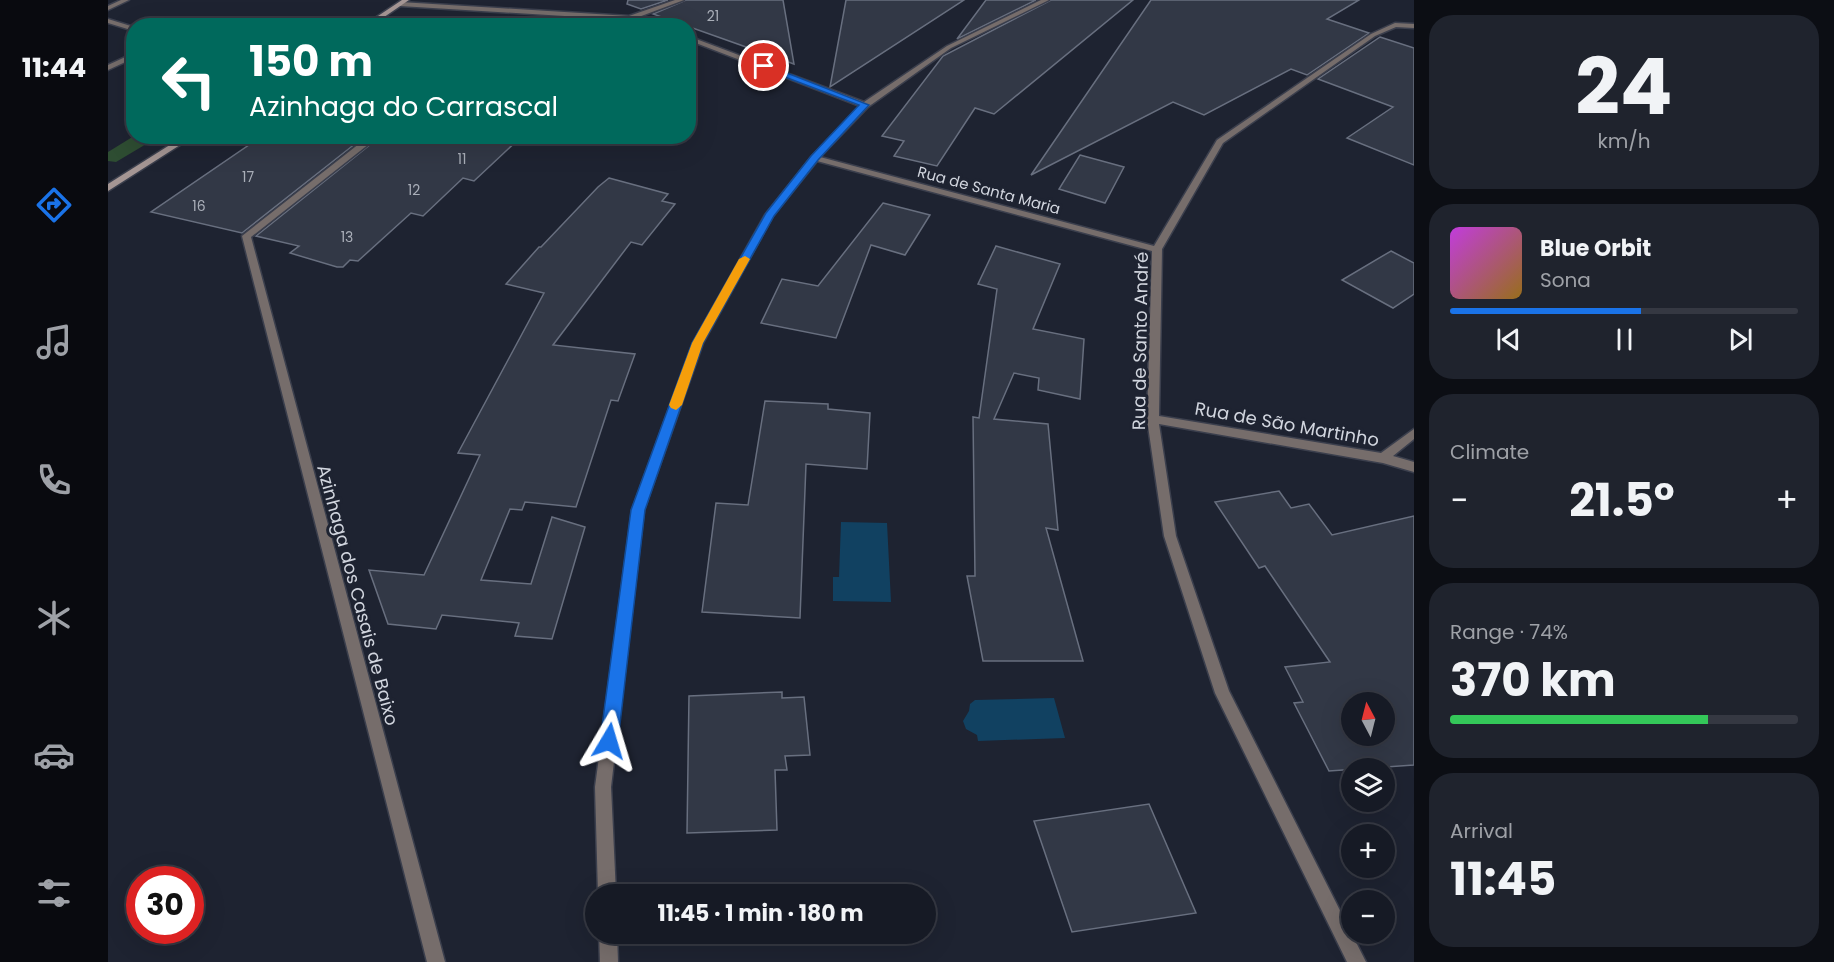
<!DOCTYPE html>
<html lang="en">
<head>
<meta charset="utf-8">
<style>
  :root { --surface:#161a25; --page:#1f232d; --text:#f1f3f6; --muted:#9ea1a7; --line:#353842; --accent:#1a73e8 }
  body { margin:0; font-family:Poppins,sans-serif; background:var(--page); color:var(--text); height:100vh; display:flex; flex-direction:column; font-size:22px; white-space:nowrap }
  * { box-sizing:border-box; margin:0 }
  p { font-size:20px; color:var(--muted) }
  .icon { flex:none; width:33px; height:33px; fill:none; stroke:currentColor; stroke-width:2; stroke-linecap:round; stroke-linejoin:round }
  .map { position:relative; flex:1; overflow:hidden }
  .panel { display:flex; flex-direction:column; gap:15px; padding:15px; background:#0c0e14; width:420px }
  .panel>* { flex:none }
  .banner { position:absolute; left:18px; top:18px; width:570px; height:126px; border-radius:24px; box-shadow:0 6px 24px #0002,0 0 0 2px var(--line); background:#00695c; color:#fff; overflow:hidden }
  .needle { width:39px; rotate:353deg }
  .buttons { position:absolute; left:1233px; top:692px; display:grid; gap:12px }
  .buttons a { display:grid; place-items:center; width:54px; height:54px; border-radius:50%; background:var(--surface); box-shadow:0 6px 24px #0002,0 0 0 2px var(--line); font-size:30px }
  .speed { position:absolute; left:18px; top:866px; display:flex; gap:12px; font-size:30px; font-weight:700; text-align:center }
  .speed>* { display:grid; place-content:center; width:78px; height:78px; border-radius:50%; background:var(--surface); box-shadow:0 6px 24px #0002,0 0 0 2px var(--line); line-height:1 }
  .speed .limit { border:9px solid #d22; background:#fff; color:#111 }
  .pin { position:absolute; display:grid; place-items:center; width:51px; height:51px; color:#fff; margin:-26px; border:3px solid #fff; border-radius:50%; box-shadow:0 2px 6px #0007 }
  .me { position:absolute; width:66px; margin:-33px; rotate:7deg; stroke-linejoin:round; filter:drop-shadow(0 0 4px #0008) }
  .turn { display:flex; align-items:center; gap:21px; height:126px; padding:0 24px; font-size:27px }
  .turn .icon { width:78px; height:78px; stroke-width:2.5 }
  .turn b { display:block; font-size:42px; line-height:51px }
  .big { font-size:45px; font-weight:700; line-height:1.1 }
  .panel .card { flex:1; display:flex; flex-direction:column; justify-content:center; gap:9px; min-width:0; padding:0 21px; border-radius:24px; background:var(--page) }
  .panel .dial { align-items:center; gap:0 }
  .dial b { font-size:78px; line-height:1 }
  .song { display:flex; align-items:center; gap:18px }
  .cover { width:72px; height:72px; border-radius:9px; background:linear-gradient(135deg,hsl(290 70% 55%),hsl(40 70% 35%)) }
  .played { height:6px; border-radius:3px; background:linear-gradient(90deg,var(--accent) 55%,var(--line) 55%) }
  .keys { display:flex; justify-content:space-around; direction:ltr }
  .heat { display:flex; justify-content:space-between; align-items:center; font-size:33px; direction:ltr }
  .charge { height:9px; border-radius:4px; background:linear-gradient(90deg,#34c759 74%,var(--line) 0) }
  .trip { position:absolute; left:477px; top:884px; width:351px; height:60px; border-radius:30px; background:var(--surface); box-shadow:0 6px 24px #0002,0 0 0 2px var(--line); font-weight:700; line-height:60px; text-align:center }
  main { display:flex; flex:1; min-height:0 }
  .tab-bar { display:flex; flex-direction:column; width:108px; justify-content:space-around; align-items:center; background:#090a0f; color:var(--muted) }
  .tab-bar .icon { width:42px; height:42px }
  .tab-bar .active { color:var(--accent) }
  .tab-bar b { font-size:27px; color:var(--text) }
  .map>svg:first-child { display:block }
  .green { fill:#2e4d32 }
  .water { fill:#114161 }
  .building { fill:#323846; stroke:#686f7f; stroke-width:1.5; fill-rule:evenodd }
  .lines { fill:none; stroke-linecap:round; stroke-linejoin:round }
  .street-casing { stroke:#3b3f4d; stroke-width:3 }
  .secondary-casing { stroke:#3b3f4d; stroke-width:3 }
  .street { fill:#766d6b; fill-rule:evenodd }
  .secondary { fill:#a59694; fill-rule:evenodd }
  .route { fill:#1a73e8; stroke:#114b97; stroke-width:1.5 }
  .slow { fill:#f59e0b }
  .labels { text-anchor:middle; dominant-baseline:central; stroke-width:6; stroke-linejoin:round; paint-order:stroke }
  .far-number-label { font-size:14px; fill:#a9aeb8 }
  .far-street-label { font-size:15px; fill:#d1d5de; stroke:#1e2331 }
  .street-label { font-size:18px; fill:#d1d5de; stroke:#1e2331 }
</style>
</head>
<body>
<main>
<nav class="tab-bar">
<b>11:44</b>
<svg class="icon active" aria-label="directions" viewBox="0 0 24 24"><path d="M12 3l9 9-9 9-9-9zM9 14v-3h6M13 9l2 2-2 2"/></svg>
<svg class="icon" aria-label="music" viewBox="0 0 24 24"><path d="M9 18V5l10-2v13"/><circle cx="6" cy="18" r="3"/><circle cx="16" cy="16" r="3"/></svg>
<svg class="icon" aria-label="phone" viewBox="0 0 24 24"><path d="M5 4h4l2 5-3 2q2 4 5 5l2-3 5 2v4C11 20 4 13 5 4z"/></svg>
<svg class="icon" aria-label="climate" viewBox="0 0 24 24"><path d="M12 3v18M4 7l16 10M4 17L20 7"/></svg>
<svg class="icon" aria-label="car" viewBox="0 0 24 24"><path d="M5 17H2v-5l4-1 3-4h7l3 4 3 1v5h-3M9 17h6M6 11h13"/><circle cx="7" cy="17" r="2"/><circle cx="17" cy="17" r="2"/></svg>
<svg class="icon" aria-label="filters" viewBox="0 0 24 24"><path d="M4 7h16M4 17h16"/><circle cx="9" cy="7" r="2"/><circle cx="15" cy="17" r="2"/></svg>
</nav>
<div class="map">
<svg width="1306" height="962" viewBox="0 0 1306 962">
  <rect width="100%" height="100%" fill="#1e2331"/>
  <polygon class="green" points="26,136 50,137 8,162 0,161 0,152"/>
  <g class="water">
    <polygon points="733,522 779,523 783,602 725,601 725,577 731,577"/>
    <polygon points="946,698 957,738 870,741 869,735 858,729 855,721 861,711 862,704 867,700"/>
  </g>
  <g class="building">
    <polygon points="520,0 560,0 533,9 519,4"/>
    <polygon points="578,0 675,0 686,64 545,14"/>
    <polygon points="738,0 856,0 722,87"/>
    <polygon points="878,0 928,0 849,39"/>
    <polygon points="943,0 1025,0 886,114 867,108 829,166 786,156 796,141 774,136 835,56"/>
    <polygon points="1043,0 1251,0 1219,19 1261,33 1199,75 1183,69 1096,115 1065,102 923,175"/>
    <polygon points="1272,37 1306,48 1306,165 1239,138 1285,107 1210,79"/>
    <polygon points="154,136 257,136 134,233 43,212"/>
    <polygon points="273,136 414,136 366,181 355,178 315,216 303,213 250,261 242,260 235,267 229,267 182,253 191,246 148,236"/>
    <polygon points="972,155 1016,167 997,203 951,189"/>
    <polygon points="501,178 560,194 554,201 567,204 534,245 523,242 445,345 527,354 510,401 503,400 468,507 417,502 414,510 402,509 373,580 423,584 444,517 477,527 444,639 407,636 411,623 334,615 328,629 280,624 261,570 316,575 372,455 350,453 436,293 398,284 431,247 433,247 490,187"/>
    <polygon points="775,203 822,215 797,255 763,245 728,338 653,323 674,279 710,286"/>
    <polygon points="888,246 952,264 925,329 976,339 972,399 930,390 931,378 906,373 886,419 940,424 950,530 938,528 975,661 875,661 859,576 867,576 865,417 871,418 889,289 870,284"/>
    <polygon points="1283,251 1306,263 1306,294 1285,308 1234,280"/>
    <polygon points="657,401 720,404 720,409 762,413 759,469 698,464 692,618 594,612 608,503 640,505"/>
    <path d="M1171,491l12,17 18,-4 23,31 82,-19v249l-85,6 -35,-68 9,-1 -18,-35 45,-5 -65,-96 -6,2 -44,-66zM1244,702h32v33h-32z"/>
    <polygon points="674,692 674,698 696,697 702,755 677,756 679,770 667,770 669,830 579,833 581,696"/>
    <polygon points="1041,804 1088,913 964,932 926,821"/>
  </g>
  <g class="lines">
    <defs>
      <g id="street">
        <polygon points="13,0 21,0 0,10 0,6"/>
        <polygon points="567,0 576,0 528,18 546,26 536,26 521,20 292,6 289,4 292,2 521,16"/>
        <polygon points="933,0 941,0 843,48 760,107 712,157 1046,246 1109,140 1263,34 1287,23 1306,24 1306,28 1288,27 1267,36 1115,143 1054,249 1051,416 1273,453 1306,429 1306,439 1285,456 1306,462 1306,472 1275,463 1051,424 1068,536 1121,691 1258,962 1239,962 1107,693 1056,536 1039,419 1044,251 709,161 665,216 595,343 536,510 503,787 508,894 490,894 487,787 524,510 585,343 657,215 704,156 752,106 580,40 580,36 756,102 839,46"/>
        <polygon points="0,19 26,27 26,31 0,23"/>
        <polygon points="26,53 26,58 0,70 0,65"/>
        <polygon points="261,136 271,136 143,237 337,962 319,962 134,236"/>
        <polygon points="491,933 509,933 510,962 492,962"/>
      </g>
      <g id="secondary">
        <polygon points="294,0 301,0 263,26 255,26"/>
        <polygon points="76,136 86,136 0,191 0,184"/>
      </g>
    </defs>
    <use href="#street" class="street-casing"/>
    <use href="#secondary" class="secondary-casing"/>
    <use href="#street" class="street"/>
    <use href="#secondary" class="secondary"/>
  </g>
  <polygon class="route" points="656,64 761,105 710,160 666,216 595,343 537,510 510,741 507,747 501,750 495,747 492,741 523,510 584,343 658,213 703,156 751,105 653,68 653,64"/>
  <polygon class="slow" points="637,256 642,259 595,343 574,405 568,410 563,408 561,405 584,343 631,259"/>
  <g class="labels">
    <g class="far-number-label">
      <text x="605" y="16">21</text>
      <text x="354" y="159">11</text>
      <text x="140" y="177">17</text>
      <text x="306" y="190">12</text>
      <text x="91" y="206">16</text>
      <text x="239" y="237">13</text>
    </g>
    <g class="far-street-label">
      <text transform="translate(881 190) rotate(15)">Rua de Santa Maria</text>
    </g>
    <g class="street-label">
      <text transform="translate(1032 341) rotate(-89)">Rua de Santo André</text>
      <text transform="translate(1179 424) rotate(10)">Rua de São Martinho</text>
      <text transform="translate(250 595) rotate(75)">Azinhaga dos Casais de Baixo</text>
    </g>
  </g>
</svg>
<div class="buttons">
<a><svg class="needle" viewBox="-14 -14 28 28"><path d="M0-13l5 13h-10z" fill="#e53935"/><path d="M0 13l5-13h-10z" fill="#9ea1a7"/></svg></a>
<a><svg class="icon" aria-label="layers" viewBox="0 0 24 24"><path d="M12 4l9 5-9 5-9-5zM3 14l9 5 9-5"/></svg></a>
<a>+</a>
<a>−</a>
</div>
<div class="speed"><div class="limit">30</div></div>
<div class="pin" style="left:656px;top:66px;background:#d93025"><svg class="icon" aria-label="arrive" viewBox="0 0 24 24"><path d="M6 21V4h12l-3 4 3 4H6"/></svg></div>
<svg class="me" style="left:501px;top:741px" viewBox="-20 -20 40 40"><path d="M0-17L14 15 0 8-14 15z" fill="#1a73e8" stroke="#fff" stroke-width="4"/></svg>
<div class="trip">11:45 · 1 min · 180 m</div>
<div class="banner">
<div class="turn"><svg class="icon" aria-label="left" viewBox="0 0 24 24"><path d="M17 20v-9H6M10 6l-5 5 5 5"/></svg><div><b>150 m</b>Azinhaga do Carrascal</div></div>
</div>
</div>
<section class="panel">
<div class="card dial"><b>24</b><p>km/h</p></div>
<div class="card">
<div class="song"><i class="cover"></i><div><b>Blue Orbit</b><p>Sona</p></div></div>
<div class="played"></div>
<div class="keys"><svg class="icon" aria-label="previous" viewBox="0 0 24 24"><path d="M18 5L8 12l10 7zM5 5v14"/></svg><svg class="icon" aria-label="pause" viewBox="0 0 24 24"><path d="M8 5v14M16 5v14"/></svg><svg class="icon" aria-label="next" viewBox="0 0 24 24"><path d="M6 5l10 7-10 7zM19 5v14"/></svg></div>
</div>
<div class="card"><p>Climate</p>
<div class="heat"><a>−</a><b class="big">21.5°</b><a>+</a></div>
</div>
<div class="card"><p>Range · 74%</p><b class="big">370 km</b><div class="charge"></div></div>
<div class="card"><p>Arrival</p><b class="big">11:45</b></div>
</section>
</main>
</body>
</html>
